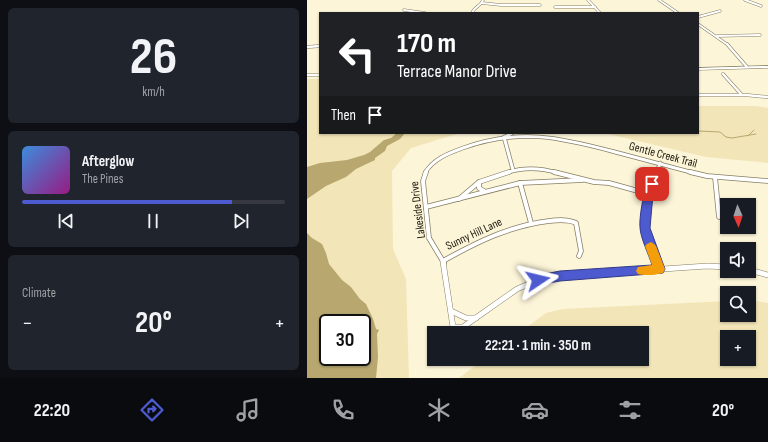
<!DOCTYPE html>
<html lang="en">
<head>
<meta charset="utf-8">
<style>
  :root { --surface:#171b24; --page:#20242c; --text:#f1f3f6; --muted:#9ea1a6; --line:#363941; --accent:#4d5ad0 }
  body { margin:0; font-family:"Sofia Sans Condensed",sans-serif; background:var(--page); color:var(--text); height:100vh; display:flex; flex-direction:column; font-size:15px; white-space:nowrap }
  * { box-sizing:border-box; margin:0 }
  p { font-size:13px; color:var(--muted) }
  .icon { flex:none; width:22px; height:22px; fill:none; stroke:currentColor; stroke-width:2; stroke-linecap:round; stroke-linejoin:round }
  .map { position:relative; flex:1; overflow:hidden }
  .panel { display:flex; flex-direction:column; gap:8px; padding:8px; background:#0d0f14; width:307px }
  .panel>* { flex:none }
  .banner { position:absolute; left:12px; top:12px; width:380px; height:122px; border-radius:0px; box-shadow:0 1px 3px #0004; background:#202124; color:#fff; overflow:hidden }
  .needle { width:26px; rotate:177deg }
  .buttons { position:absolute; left:413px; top:198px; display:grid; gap:8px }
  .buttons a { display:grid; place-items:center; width:36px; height:36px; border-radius:0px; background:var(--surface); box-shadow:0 1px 3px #0004; font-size:20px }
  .speed { position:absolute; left:12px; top:314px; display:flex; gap:8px; font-size:20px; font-weight:700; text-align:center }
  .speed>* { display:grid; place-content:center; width:52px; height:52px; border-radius:50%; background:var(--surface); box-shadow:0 1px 3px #0004; line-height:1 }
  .speed .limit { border:2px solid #111; border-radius:6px; background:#fff; color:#111 }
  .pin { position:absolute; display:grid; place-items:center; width:34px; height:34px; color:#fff; margin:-17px; border-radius:8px; box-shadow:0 2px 6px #0006 }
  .me { position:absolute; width:44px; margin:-22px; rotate:80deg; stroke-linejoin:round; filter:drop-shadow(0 0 3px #0008) }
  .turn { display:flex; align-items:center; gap:14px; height:84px; padding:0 12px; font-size:18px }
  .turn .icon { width:52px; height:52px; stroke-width:2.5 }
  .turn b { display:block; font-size:28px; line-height:34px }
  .then { display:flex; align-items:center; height:38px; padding:0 12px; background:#0003; gap:8px; font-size:15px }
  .big { font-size:30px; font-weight:700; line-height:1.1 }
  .panel .card { flex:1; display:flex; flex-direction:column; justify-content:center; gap:6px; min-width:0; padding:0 14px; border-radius:6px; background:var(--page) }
  .panel .dial { align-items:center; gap:0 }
  .dial b { font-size:52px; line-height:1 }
  .song { display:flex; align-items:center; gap:12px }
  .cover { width:48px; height:48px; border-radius:6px; background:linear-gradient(135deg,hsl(210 70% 55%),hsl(310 70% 35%)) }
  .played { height:4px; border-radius:2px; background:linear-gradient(90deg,var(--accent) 80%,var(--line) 80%) }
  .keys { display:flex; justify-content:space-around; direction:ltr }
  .heat { display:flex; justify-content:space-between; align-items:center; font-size:22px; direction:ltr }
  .trip { position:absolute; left:120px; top:326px; width:222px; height:40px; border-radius:0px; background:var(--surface); box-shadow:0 1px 3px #0004; font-weight:700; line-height:40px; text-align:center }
  .tabs { display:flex; height:64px; justify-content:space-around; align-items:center; background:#090b0e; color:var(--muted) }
  .tabs .icon { width:28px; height:28px }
  .tabs .on { color:var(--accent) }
  .tabs b { font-size:18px; color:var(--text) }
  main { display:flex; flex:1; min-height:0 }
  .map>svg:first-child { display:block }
  .green { fill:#f2e5b8; fill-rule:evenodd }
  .water { fill:#b8a870; fill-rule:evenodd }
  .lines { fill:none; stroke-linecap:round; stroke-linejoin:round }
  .stream { stroke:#b8a870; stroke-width:1 }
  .street-far4-casing { stroke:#867f65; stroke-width:3 }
  .street-far3-casing { stroke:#867f65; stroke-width:3.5 }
  .street-far2-casing { stroke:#867f65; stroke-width:4.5 }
  .street-far1-casing { stroke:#867f65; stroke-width:5.5 }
  .street-casing { stroke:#867f65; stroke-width:6 }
  .secondary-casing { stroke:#867f65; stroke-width:1 }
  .street-far4 { stroke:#fff; stroke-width:2 }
  .street-far3 { stroke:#fff; stroke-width:2.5 }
  .street-far2 { stroke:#fff; stroke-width:3 }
  .street-far1 { stroke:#fff; stroke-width:4 }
  .street { stroke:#fff; stroke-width:5 }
  .secondary { fill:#fff; fill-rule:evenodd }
  .route { fill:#4d5ad0; stroke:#323a87 }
  .slow { fill:#f59e0b }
  .labels { text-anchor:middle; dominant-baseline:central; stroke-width:3; stroke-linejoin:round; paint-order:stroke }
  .street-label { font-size:12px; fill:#1a170d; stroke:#fdf5d8 }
</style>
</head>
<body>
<main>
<section class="panel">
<div class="card dial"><b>26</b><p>km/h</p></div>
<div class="card">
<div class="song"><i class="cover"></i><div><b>Afterglow</b><p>The Pines</p></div></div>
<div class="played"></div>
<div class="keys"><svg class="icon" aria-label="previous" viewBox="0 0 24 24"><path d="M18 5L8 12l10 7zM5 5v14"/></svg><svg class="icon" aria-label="pause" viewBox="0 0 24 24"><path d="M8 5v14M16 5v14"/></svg><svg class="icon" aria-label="next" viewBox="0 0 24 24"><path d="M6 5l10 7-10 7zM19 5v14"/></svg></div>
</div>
<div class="card"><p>Climate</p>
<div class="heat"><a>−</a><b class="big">20°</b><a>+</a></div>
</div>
</section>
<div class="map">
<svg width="461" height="378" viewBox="0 0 461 378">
  <rect width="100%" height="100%" fill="#fdf5d8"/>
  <g class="green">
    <path d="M0,79h13v54h140l-49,15 -19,23 1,78 13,30 3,99h-102zM21,323h34v34h-34z"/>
    <polygon points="391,106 449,106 461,108 461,163 399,157 297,133 391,133"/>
    <path d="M442,300l19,3v75h-309l25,-19h158v-26h-123l27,-20 17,-4 164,-8v14h22zM420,337h22v22h-22z"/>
  </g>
  <g class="water">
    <polygon points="90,133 98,133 93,139 80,146 78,151 68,158 68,160 49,169 39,177 19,186 0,199 0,167 13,163 40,160 57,155 63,152 77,140 84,138"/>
    <path d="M0,233l5,5 10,6 4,9 3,11 13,16 9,7 9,12 6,5 7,15 3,10 3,1 -2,4 1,23 -2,21h-69zM21,323h34v34h-34z"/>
  </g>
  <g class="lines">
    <g class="stream">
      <polyline points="391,131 413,132 419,137 425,138 449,134"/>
      <polyline points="441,136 447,130"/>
    </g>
    <defs>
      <g id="street-far4">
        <polyline points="281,0 293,13"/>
        <polyline points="352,0 371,13"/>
        <polyline points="438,0 454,6"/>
        <polyline points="175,3 194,5 233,5"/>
        <polyline points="248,7 288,7"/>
        <polyline points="97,10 118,13"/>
        <path d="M165,13c2,-6 9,-7 11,-13"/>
        <polyline points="391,17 413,11"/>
        <polyline points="391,24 421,45"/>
        <polyline points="410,36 453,35"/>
      </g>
      <g id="street-far3">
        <polyline points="420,44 440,67"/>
        <polyline points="0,47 13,46"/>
        <polyline points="416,74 434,94"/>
        <polyline points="391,95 439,95 461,97"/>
      </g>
      <g id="street-far2">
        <polyline points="197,137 206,170"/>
        <polyline points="198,137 205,133"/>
        <path d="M118,173c8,-14 24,-20 38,-25 56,-20 96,-11 152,4 26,7 52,14 79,21"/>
        <path d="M199,173c17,-6 35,-5 52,0"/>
        <polyline points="350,173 353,163"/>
      </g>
      <g id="street-far1">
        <polyline points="119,172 116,181 122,238 137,263"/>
        <polyline points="247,172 287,182 302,183 342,194"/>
        <polyline points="350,172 342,194 338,228 350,263"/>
        <polyline points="383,172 400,176 461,181"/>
        <polyline points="408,177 412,217"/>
        <polyline points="172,182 172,188 177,191"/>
        <polyline points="213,183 224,223"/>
        <polyline points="152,199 172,182 202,172"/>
        <polyline points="119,207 213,183 275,180"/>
        <path d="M136,261c34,-19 66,-35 106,-40 9,-1 19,-2 27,2l5,28 -2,5"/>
      </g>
      <g id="street">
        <polyline points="136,262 146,327 156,327 210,289 231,280 253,276 400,266 420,267"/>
        <polyline points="350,262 352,269"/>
        <polyline points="442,270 461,275"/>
        <polyline points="144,311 159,318 169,318"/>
      </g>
      <g id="secondary">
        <polygon points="461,66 461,68 391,70 391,68"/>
        <rect x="0" y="74" width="13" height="2"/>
      </g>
    </defs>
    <use href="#street-far4" class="street-far4-casing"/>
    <use href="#street-far3" class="street-far3-casing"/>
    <use href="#street-far2" class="street-far2-casing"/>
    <use href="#street-far1" class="street-far1-casing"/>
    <use href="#street" class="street-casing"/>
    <use href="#secondary" class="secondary-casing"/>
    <use href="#street-far4" class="street-far4"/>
    <use href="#street-far3" class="street-far3"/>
    <use href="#street-far2" class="street-far2"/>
    <use href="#street-far1" class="street-far1"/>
    <use href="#street" class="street"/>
    <use href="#secondary" class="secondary"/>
  </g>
  <path class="route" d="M345,181l5,3 -4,10 -3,34 15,41 -2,4 -103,8 -22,4 -4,-2 -2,-3 2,-4 26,-5 92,-6c-3,-10 -12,-28 -12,-38 -1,-9 4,-44 12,-46z"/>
  <path class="slow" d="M344,242l3,2 2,2 9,23 -2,4c-7,2 -18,3 -25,1l-2,-3 2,-4 14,-2 -7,-19 2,-2z"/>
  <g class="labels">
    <g class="street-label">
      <text transform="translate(356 155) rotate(15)">Gentle Creek Trail</text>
      <text transform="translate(111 210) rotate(-97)">Lakeside Drive</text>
      <text transform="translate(167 234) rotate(-25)">Sunny Hill Lane</text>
    </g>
  </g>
</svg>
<div class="buttons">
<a><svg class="needle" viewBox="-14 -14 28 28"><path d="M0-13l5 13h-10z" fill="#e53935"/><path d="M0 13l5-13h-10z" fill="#9ea1a6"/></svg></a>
<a><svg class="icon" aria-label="sound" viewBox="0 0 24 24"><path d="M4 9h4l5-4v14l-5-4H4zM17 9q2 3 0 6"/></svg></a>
<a><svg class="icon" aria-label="search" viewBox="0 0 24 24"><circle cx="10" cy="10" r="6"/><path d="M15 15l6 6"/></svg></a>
<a>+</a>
</div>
<div class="speed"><div class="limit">30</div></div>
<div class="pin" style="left:345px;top:184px;background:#d93025"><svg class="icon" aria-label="arrive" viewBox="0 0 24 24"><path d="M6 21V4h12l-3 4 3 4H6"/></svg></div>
<svg class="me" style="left:231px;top:280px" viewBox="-20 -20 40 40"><path d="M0-17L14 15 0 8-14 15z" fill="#4d5ad0" stroke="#fff" stroke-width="4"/></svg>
<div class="trip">22:21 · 1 min · 350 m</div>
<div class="banner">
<div class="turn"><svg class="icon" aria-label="left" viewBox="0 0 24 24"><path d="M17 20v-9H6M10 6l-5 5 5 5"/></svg><div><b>170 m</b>Terrace Manor Drive</div></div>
<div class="then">Then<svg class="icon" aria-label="arrive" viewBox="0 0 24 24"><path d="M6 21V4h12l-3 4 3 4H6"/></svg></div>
</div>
</div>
</main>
<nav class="tabs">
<b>22:20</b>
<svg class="icon on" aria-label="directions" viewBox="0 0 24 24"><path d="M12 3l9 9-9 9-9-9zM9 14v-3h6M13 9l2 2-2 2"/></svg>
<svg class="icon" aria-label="music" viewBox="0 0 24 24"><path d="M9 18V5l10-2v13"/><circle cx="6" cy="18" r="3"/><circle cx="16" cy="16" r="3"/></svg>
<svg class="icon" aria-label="phone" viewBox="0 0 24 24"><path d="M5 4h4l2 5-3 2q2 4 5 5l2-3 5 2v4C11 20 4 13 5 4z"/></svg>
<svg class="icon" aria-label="climate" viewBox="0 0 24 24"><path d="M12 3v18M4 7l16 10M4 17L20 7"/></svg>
<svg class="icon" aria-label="car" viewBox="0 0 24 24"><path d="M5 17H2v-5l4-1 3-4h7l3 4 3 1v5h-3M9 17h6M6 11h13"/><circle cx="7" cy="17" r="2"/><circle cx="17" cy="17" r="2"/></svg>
<svg class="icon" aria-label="filters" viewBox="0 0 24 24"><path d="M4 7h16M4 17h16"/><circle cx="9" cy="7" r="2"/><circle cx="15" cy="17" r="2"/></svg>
<b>20°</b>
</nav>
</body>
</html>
